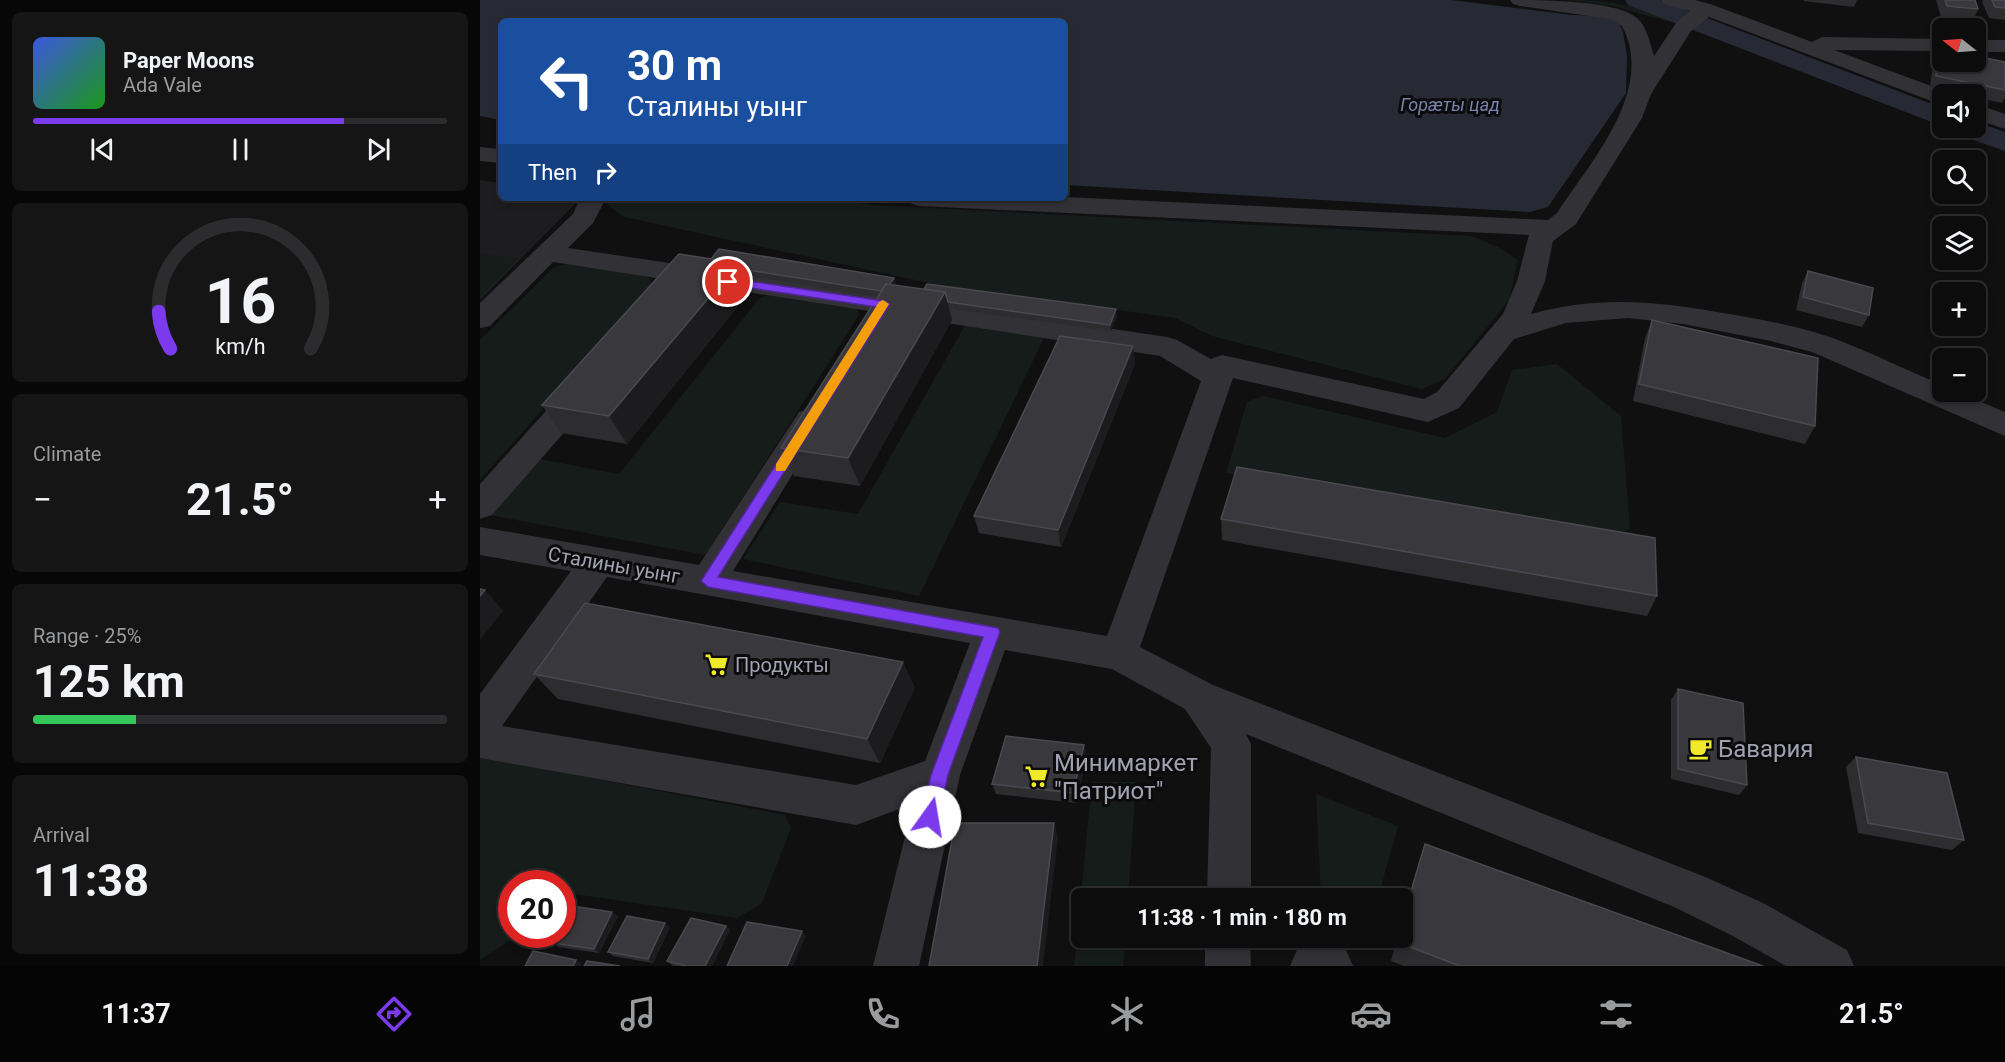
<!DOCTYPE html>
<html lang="en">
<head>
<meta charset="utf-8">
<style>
  :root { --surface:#0c0c0d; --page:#151516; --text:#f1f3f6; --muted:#9a9b9d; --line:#2c2c2e; --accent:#7c3aed }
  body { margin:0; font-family:Roboto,sans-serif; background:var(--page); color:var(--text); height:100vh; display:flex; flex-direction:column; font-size:22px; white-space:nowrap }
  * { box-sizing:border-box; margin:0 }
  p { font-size:20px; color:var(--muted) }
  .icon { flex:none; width:33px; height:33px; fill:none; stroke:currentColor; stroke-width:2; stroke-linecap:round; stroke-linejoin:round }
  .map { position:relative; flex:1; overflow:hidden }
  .details { display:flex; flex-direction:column; gap:12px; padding:12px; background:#070707; width:480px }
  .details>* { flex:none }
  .hud { position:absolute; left:18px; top:18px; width:570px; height:183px; border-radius:9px; box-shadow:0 3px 9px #0003,0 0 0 2px var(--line); background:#1a4fa0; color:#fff; overflow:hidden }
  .needle { width:39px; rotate:287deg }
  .buttons { position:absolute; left:1452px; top:18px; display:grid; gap:12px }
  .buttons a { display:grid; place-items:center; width:54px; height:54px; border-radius:9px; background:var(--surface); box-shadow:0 3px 9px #0003,0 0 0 2px var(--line); font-size:30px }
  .speed { position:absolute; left:18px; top:870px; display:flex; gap:12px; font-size:30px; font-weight:700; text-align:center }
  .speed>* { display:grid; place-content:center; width:78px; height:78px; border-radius:50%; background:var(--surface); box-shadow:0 3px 9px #0003,0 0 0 2px var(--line); line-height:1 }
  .speed .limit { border:9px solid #d22; background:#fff; color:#111 }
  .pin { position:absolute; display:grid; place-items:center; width:51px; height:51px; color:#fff; margin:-26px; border:3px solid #fff; border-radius:50%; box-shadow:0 2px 6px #0007 }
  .me { position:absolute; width:66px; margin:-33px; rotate:13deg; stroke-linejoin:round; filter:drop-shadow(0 0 4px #0008) }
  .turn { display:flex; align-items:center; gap:21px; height:126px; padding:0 30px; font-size:27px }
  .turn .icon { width:78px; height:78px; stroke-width:2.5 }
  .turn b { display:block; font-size:42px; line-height:51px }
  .then { display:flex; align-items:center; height:57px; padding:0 30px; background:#0003; gap:12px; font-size:22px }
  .big { font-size:45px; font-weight:700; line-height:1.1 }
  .details .card { flex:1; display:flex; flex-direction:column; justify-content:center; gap:9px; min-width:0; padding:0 21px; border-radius:9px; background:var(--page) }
  .details .dial { align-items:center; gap:0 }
  .dial svg { height:156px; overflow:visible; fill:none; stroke:var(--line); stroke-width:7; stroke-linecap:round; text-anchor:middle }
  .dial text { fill:var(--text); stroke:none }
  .song { display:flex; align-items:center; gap:18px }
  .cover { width:72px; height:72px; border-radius:9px; background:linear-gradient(135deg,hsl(230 70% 55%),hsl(120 70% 35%)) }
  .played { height:6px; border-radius:3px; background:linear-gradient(90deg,var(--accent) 75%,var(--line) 75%) }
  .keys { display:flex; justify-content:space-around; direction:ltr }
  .heat { display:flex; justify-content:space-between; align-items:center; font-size:33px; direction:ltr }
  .charge { height:9px; border-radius:4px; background:linear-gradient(90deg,#34c759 25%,var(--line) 0) }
  .trip { position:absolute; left:591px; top:888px; width:342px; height:60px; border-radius:9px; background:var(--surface); box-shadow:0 3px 9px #0003,0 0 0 2px var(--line); font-weight:700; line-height:60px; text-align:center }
  .tabs { display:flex; height:96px; justify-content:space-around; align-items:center; background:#050505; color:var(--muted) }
  .tabs .icon { width:42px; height:42px }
  .tabs .on { color:var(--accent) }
  .tabs b { font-size:27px; color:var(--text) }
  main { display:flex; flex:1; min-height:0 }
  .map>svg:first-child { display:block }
  .built { fill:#1d1c1e }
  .green { fill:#161c19 }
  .water { fill:#272a35 }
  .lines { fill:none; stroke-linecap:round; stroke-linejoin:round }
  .canal { fill:#272a35; fill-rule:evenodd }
  .minor { fill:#323136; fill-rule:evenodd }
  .wall { fill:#2d2c2f }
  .shaded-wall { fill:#1c1b1d }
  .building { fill:#39383d; stroke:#4a494f; stroke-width:1.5 }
  .route { fill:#7c3aed; stroke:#51269a; stroke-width:1.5 }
  .slow { fill:#f59e0b }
  .labels { text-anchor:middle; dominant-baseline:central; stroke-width:6; stroke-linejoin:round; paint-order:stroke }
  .far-water-label { font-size:18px; font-style:italic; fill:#7883ae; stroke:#0b0b0c }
  .street-label { font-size:20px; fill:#a1a1b2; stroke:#0b0b0c }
  .poi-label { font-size:20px; fill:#a1a1b2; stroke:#0b0b0c; text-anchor:start }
  .near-poi-label { font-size:24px; fill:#a1a1b2; stroke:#0b0b0c; text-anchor:start }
</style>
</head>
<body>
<main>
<section class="details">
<div class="card">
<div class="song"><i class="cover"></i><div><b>Paper Moons</b><p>Ada Vale</p></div></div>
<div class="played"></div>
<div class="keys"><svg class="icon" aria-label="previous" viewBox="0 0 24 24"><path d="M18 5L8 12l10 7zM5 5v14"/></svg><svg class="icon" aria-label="pause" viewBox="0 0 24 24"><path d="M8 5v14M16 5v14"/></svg><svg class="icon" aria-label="next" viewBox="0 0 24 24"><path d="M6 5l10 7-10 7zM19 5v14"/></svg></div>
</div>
<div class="card dial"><svg viewBox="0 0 100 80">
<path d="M14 69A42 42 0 1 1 86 69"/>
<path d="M14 69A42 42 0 0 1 8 50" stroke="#7c3aed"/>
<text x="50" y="56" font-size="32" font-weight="700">16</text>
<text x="50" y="72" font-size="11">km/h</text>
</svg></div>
<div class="card"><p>Climate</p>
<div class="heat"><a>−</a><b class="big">21.5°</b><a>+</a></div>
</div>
<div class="card"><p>Range · 25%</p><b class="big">125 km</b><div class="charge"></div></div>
<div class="card"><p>Arrival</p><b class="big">11:38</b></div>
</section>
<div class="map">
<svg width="1525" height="966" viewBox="0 0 1525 966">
  <rect width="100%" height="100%" fill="#101011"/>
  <polygon class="built" points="0,180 21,183 21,198 101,198 0,300"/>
  <g class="green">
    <path d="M1085,0c38,0 68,4 104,17l-3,4 -57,-16z"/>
    <polygon points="124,198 344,198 393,205 991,236 1018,247 1038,260 1029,300 965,379 942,389 732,336 695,318 458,285 144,217 123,201"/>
    <polygon points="0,254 39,258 0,297"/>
    <polygon points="88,264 168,276 172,286 0,480 0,340 74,267"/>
    <polygon points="291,293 376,306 379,315 226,555 9,515 59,459 139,474 279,299"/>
    <polygon points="495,322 564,338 439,596 263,559 300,502 378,514 484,327"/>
    <polygon points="1077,364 1141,416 1150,529 1129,537 746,473 767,402 783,396 965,438 1017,412 1032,370"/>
    <polygon points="0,757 305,815 311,828 282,903 257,918 94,894 83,902 82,884 32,884 32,934 38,935 0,960"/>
    <polygon points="612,782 656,782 648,898 602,898 602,938 645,938 643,966 594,966"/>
    <polygon points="836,794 918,826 898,898 841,898"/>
  </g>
  <polygon class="water" points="0,0 971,0 1092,15 1123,16 1138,21 1143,32 1147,55 1146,93 1068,207 1050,212 585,185 585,21 21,21 21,120 0,116"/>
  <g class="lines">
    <g class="canal">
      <polygon points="1145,0 1180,0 1462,108 1462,126 1148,5"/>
      <polygon points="1496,122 1525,132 1525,151 1476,134 1472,128 1496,128"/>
    </g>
    <g class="minor">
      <path d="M1030,0c29,0 106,0 127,18 10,8 13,26 17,38l22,-33 14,-12 -26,-7 -3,-4h34l18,5 99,37 10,-5 120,2v12l-108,-1 116,43 -8,1v11l-233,-88 -18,14 -40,63 -9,24 -66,106 -23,17 -8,40 -14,33c71,-20 133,-12 204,1 33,6 67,12 98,23 37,14 73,32 109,47v7h15l48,20v24l-193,-84 -41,-11 -88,-17 -55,-6 -62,5 -52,16 -55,69 -31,14 -195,-44 -93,269 73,38 490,191 60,27 84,47 7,16h-68l-55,-31 -57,-28 -428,-173 5,10v154h-44l4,-150 -26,-39 -73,-40 -107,-19 -45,125 -41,191h-46l40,-162 -57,21 -376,-67v-64l91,-123 -91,-16v-28l219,38 100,-153 11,-3 11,3 5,8 -93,151 374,65 94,-255 -41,-25 -607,-94 -63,64 -10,2v-25l93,-89 7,-16h26l-13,25 -25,25 599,89 10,3 34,19 11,-4 202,44 13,-7 66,-78 14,-33 12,-46 -610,-29 -9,-3 -4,-5 159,-1 483,23 9,-7c34,-52 99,-123 65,-187l-12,-7 -90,-13 -7,-2zM127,577l363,66 -45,118 -69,24 -354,-59z"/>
      <rect x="1496" y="40" width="29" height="12"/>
      <polygon points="1496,104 1525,114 1525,129 1496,119"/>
      <polygon points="0,147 21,149 21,163 0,161"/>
      <polygon points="104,378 115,381 119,389 115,397 12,515 0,519 0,484 93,381"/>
      <polygon points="725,938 770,938 771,966 725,966"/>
      <polygon points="833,943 850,943 866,950 873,966 810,966 817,950"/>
    </g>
  </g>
  <g class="wall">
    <polygon points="1324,0 1377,0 1374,7 1324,1"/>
    <polygon points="1456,0 1495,0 1498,9 1493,21 1461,17"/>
    <polygon points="1503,0 1525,0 1525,20 1509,18 1502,2"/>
    <polygon points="1458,61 1472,63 1473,62 1525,62 1525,98 1522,103 1496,97 1496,94 1483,94 1450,87 1452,72"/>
    <polygon points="231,259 414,278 416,284 415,286 637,316 631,331 469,309 472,320 380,486 314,476 301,448 398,297 263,275 270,291 147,444 81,433 62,405"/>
    <polygon points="1328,271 1389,315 1382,327 1316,310 1322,283"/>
    <polygon points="1172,320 1335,426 1325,444 1153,401 1165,338"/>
    <polygon points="653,346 655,364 581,547 499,533 494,516"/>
    <polygon points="741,519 1177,596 1167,616 742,540"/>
    <polygon points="54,674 435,687 400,763 78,699"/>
    <polygon points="1198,689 1267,785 1259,795 1191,779 1191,700"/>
    <polygon points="604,745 607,756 596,803 516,794 512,784"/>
    <polygon points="1376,757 1484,840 1472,850 1378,833 1366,767"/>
    <polygon points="945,844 1283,966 924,966 911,961 917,938 922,938 922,920"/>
    <polygon points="138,916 119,953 79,947 73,943"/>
    <polygon points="246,926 250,930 232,966 193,966 187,961"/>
    <polygon points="190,927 173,963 133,956 128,952"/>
  </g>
  <g class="shaded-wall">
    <polygon points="258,263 270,291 147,444 129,416"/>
    <polygon points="414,278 416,284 406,298 404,292"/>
    <polygon points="465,292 472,320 380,486 368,458"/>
    <polygon points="636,309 637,316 631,331 630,325"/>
    <polygon points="653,346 655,364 581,547 578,530"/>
    <polygon points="5,590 23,611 0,640 0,596"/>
    <polygon points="423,662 435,687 400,763 387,739"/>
    <polygon points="604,745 607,756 596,803 593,793"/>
    <polygon points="574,823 578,837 563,966 557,966"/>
    <polygon points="132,912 138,916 119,953 114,949"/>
    <polygon points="185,923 190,927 173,963 168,959"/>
    <polygon points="246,926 250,930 232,966 225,966"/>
    <polygon points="322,931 326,936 313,966 307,966"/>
    <polygon points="96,960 102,964 101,966 93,966"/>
  </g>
  <g class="building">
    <polygon points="1465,0 1495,0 1498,9 1467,6"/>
    <polygon points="1512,0 1525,0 1525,8 1515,7"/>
    <polygon points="1496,56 1525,62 1525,90 1456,76 1458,61 1476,64 1477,62 1496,62"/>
    <polygon points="239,249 414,278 409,285 406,284 401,291 261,269 258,263 231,259"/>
    <polygon points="199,254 258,263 129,416 62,405"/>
    <polygon points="1328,271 1393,288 1389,315 1323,297"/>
    <polygon points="406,284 465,292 368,458 301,448"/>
    <polygon points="447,284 636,309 630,325 468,302 465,292 444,289"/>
    <polygon points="1172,320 1338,358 1335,426 1159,384"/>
    <polygon points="580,336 653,346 578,530 494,516"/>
    <polygon points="757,467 1175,538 1177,596 741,519"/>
    <polygon points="0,589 5,590 0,596"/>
    <polygon points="105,603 423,662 387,739 54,674"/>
    <polygon points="1198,689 1263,703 1267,785 1198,769"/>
    <polygon points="526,736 604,745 593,793 512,784"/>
    <polygon points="1376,757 1467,773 1484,840 1388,823"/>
    <polygon points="475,823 574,823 557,966 449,966"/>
    <polygon points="945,844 1283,966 980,966 917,942 918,938 922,938 922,921"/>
    <polygon points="92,906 132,912 114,949 73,943 78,934 82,934 82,925"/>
    <polygon points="147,916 185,923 168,959 128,952"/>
    <polygon points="211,918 246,926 225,966 206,966 187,961"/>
    <polygon points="267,922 322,931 307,966 247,966"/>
    <polygon points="53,951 96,960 93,966 45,966"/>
    <polygon points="107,961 140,966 104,966"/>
  </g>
  <polygon class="route" points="248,278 404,301 410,304 238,577 518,628 520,632 468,775 459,817 456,823 450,825 444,823 441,817 451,775 503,637 228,587 221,581 397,307 244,284 243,282"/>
  <polygon class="slow" points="403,300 409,304 305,471 296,471 296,464 399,302"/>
  <defs>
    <symbol id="supermarket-bare" viewBox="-9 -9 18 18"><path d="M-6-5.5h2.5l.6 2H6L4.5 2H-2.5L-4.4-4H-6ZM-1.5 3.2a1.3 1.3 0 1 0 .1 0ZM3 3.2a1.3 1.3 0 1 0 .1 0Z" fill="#efeb2a" stroke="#0b0b0c" stroke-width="2.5" paint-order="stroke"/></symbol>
    <symbol id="cafe-bare" viewBox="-9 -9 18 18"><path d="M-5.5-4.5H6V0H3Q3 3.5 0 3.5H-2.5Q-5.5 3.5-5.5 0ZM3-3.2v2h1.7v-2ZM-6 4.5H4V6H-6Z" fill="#efeb2a" stroke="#0b0b0c" stroke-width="2.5" paint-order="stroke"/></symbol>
  </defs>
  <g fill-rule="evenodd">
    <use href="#supermarket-bare" x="220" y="648" width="33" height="33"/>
    <use href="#cafe-bare" x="1204" y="732" width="33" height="33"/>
    <use href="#supermarket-bare" x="540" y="760" width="33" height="33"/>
  </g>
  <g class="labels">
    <g class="far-water-label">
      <text x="970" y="104">Горӕты цад</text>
    </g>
    <g class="street-label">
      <text transform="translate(134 565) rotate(10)">Сталины уынг</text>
    </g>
    <g class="poi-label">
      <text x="255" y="665">Продукты</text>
    </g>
    <g class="near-poi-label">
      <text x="1238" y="749">Бавария</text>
      <text x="574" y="763">Минимаркет<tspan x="574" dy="28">"Патриот"</tspan></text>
    </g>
  </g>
</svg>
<div class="buttons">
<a><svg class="needle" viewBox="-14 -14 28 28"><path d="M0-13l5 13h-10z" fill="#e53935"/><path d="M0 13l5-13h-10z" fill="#9a9b9d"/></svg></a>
<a><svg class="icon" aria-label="sound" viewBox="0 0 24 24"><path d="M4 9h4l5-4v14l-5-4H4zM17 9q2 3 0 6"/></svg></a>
<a><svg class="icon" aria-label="search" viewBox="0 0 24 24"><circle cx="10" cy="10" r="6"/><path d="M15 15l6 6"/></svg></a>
<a><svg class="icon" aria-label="layers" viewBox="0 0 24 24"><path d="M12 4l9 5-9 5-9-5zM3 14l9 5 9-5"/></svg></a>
<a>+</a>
<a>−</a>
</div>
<div class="speed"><div class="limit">20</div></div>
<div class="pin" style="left:248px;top:282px;background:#d93025"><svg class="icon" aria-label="arrive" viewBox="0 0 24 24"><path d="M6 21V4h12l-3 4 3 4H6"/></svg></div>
<svg class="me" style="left:450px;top:817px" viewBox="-20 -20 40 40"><circle r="19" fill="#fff"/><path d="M0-13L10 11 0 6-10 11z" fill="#7c3aed"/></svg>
<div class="trip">11:38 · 1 min · 180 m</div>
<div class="hud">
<div class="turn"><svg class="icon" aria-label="left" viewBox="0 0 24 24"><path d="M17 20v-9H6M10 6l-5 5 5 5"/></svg><div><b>30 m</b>Сталины уынг</div></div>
<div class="then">Then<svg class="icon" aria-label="right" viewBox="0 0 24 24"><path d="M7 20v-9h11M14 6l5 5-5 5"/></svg></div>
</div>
</div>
</main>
<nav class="tabs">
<b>11:37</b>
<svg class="icon on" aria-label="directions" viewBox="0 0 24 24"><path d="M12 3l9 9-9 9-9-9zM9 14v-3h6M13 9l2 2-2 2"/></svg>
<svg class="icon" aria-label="music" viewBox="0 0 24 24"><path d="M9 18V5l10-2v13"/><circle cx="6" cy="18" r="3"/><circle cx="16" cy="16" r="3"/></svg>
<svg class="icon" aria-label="phone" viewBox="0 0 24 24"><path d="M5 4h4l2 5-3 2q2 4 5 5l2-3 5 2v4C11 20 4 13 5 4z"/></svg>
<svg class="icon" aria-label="climate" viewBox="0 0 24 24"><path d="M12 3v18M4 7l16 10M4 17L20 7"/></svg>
<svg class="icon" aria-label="car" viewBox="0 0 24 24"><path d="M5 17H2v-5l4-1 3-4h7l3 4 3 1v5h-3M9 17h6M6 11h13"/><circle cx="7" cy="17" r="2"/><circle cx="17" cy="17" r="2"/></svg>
<svg class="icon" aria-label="filters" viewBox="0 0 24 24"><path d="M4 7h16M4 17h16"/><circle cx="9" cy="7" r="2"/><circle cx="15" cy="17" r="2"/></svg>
<b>21.5°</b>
</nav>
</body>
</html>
